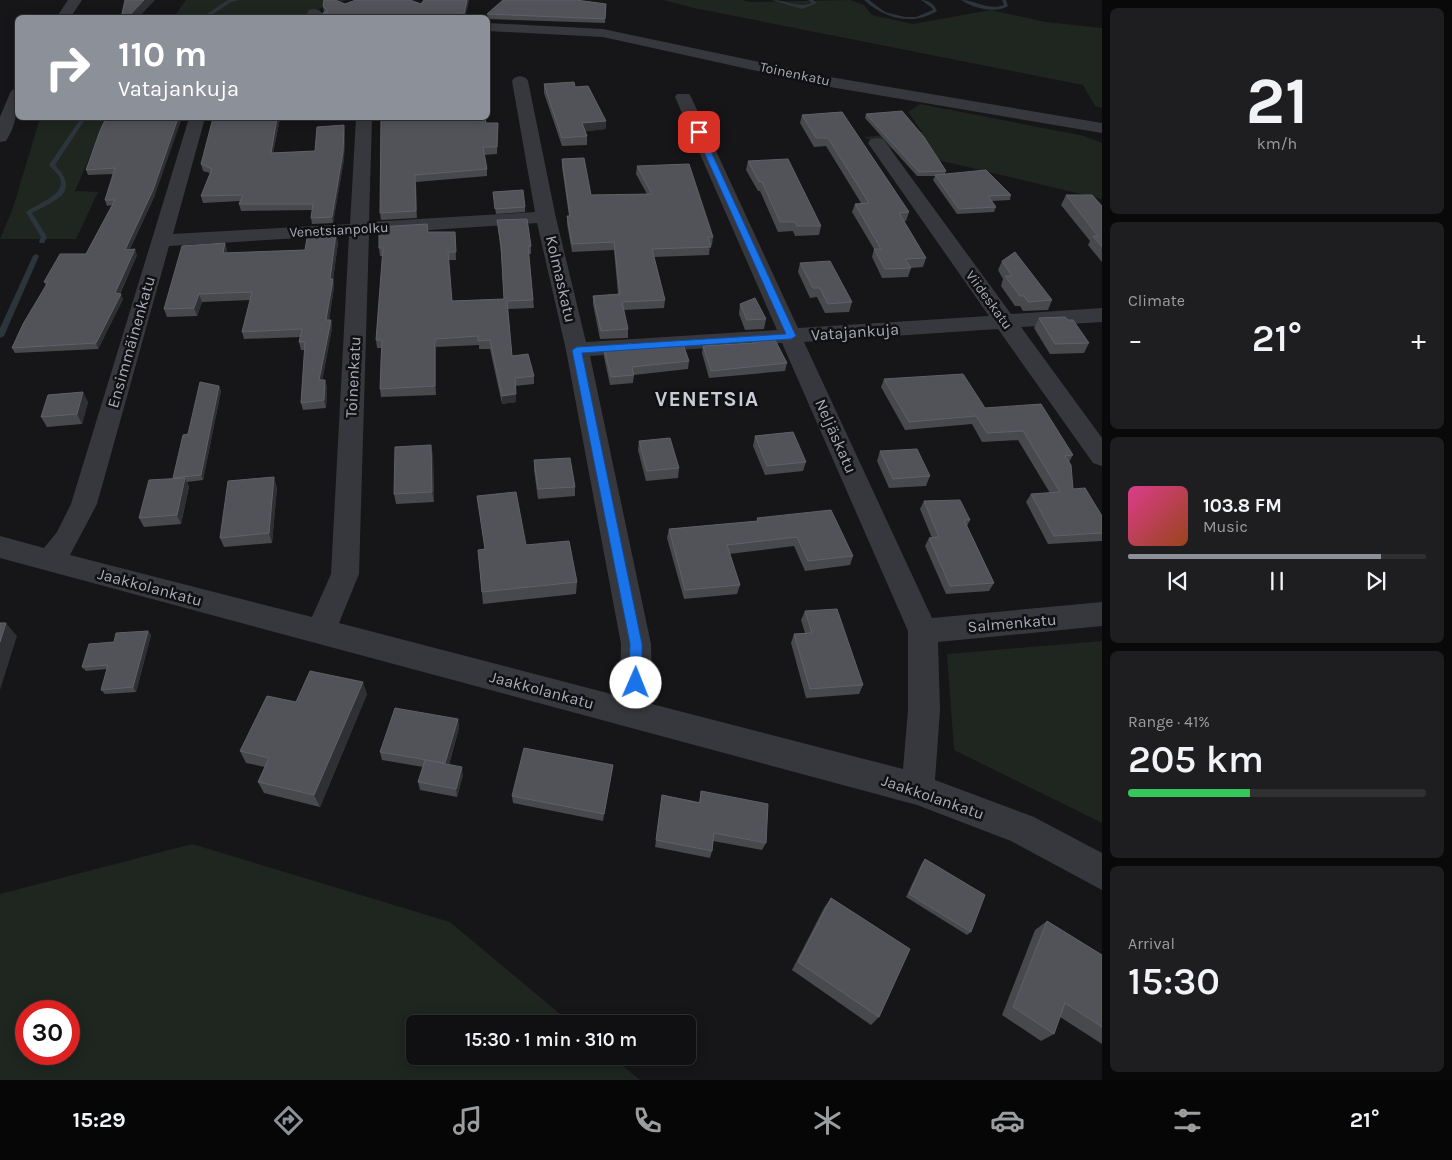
<!DOCTYPE html>
<html lang="en">
<head>
<meta charset="utf-8">
<style>
  :root { --surface:#101012; --page:#1e1e20; --text:#f1f3f6; --muted:#9c9d9f; --line:#303032; --accent:#8c9099 }
  body { margin:0; font-family:Karla,sans-serif; background:var(--page); color:var(--text); height:100vh; display:flex; flex-direction:column; font-size:19px; white-space:nowrap }
  * { box-sizing:border-box; margin:0 }
  p { font-size:16px; color:var(--muted) }
  .icon { flex:none; width:28px; height:28px; fill:none; stroke:currentColor; stroke-width:2; stroke-linecap:round; stroke-linejoin:round }
  .map { position:relative; flex:1; overflow:hidden }
  .panel { display:flex; flex-direction:column; gap:8px; padding:8px; background:#09090a; width:350px }
  .panel>* { flex:none }
  .hud { position:absolute; left:15px; top:15px; width:475px; height:105px; border-radius:8px; box-shadow:0 2px 12px #0003,0 0 0 1px var(--line); background:#8c9099; color:#fff; overflow:hidden }
  .speed { position:absolute; left:15px; top:1000px; display:flex; gap:10px; font-size:25px; font-weight:700; text-align:center }
  .speed>* { display:grid; place-content:center; width:65px; height:65px; border-radius:50%; background:var(--surface); box-shadow:0 2px 12px #0003,0 0 0 1px var(--line); line-height:1 }
  .speed .limit { border:8px solid #d22; background:#fff; color:#111 }
  .pin { position:absolute; display:grid; place-items:center; width:42px; height:42px; color:#fff; margin:-21px; border-radius:10px; box-shadow:0 2px 8px #0006 }
  .me { position:absolute; width:55px; margin:-28px; rotate:1deg; stroke-linejoin:round; filter:drop-shadow(0 0 4px #0008) }
  .turn { display:flex; align-items:center; gap:18px; height:105px; padding:0 20px; font-size:22px }
  .turn .icon { width:65px; height:65px; stroke-width:2.5 }
  .turn b { display:block; font-size:35px; line-height:42px }
  .big { font-size:38px; font-weight:600; line-height:1.1 }
  .panel .widget { flex:1; display:flex; flex-direction:column; justify-content:center; gap:8px; min-width:0; padding:0 18px; border-radius:8px; background:var(--page) }
  .panel .dial { align-items:center; gap:0 }
  .dial b { font-size:65px; line-height:1 }
  .song { display:flex; align-items:center; gap:15px }
  .cover { width:60px; height:60px; border-radius:8px; background:linear-gradient(135deg,hsl(330 70% 55%),hsl(20 70% 35%)) }
  .played { height:5px; border-radius:2px; background:linear-gradient(90deg,var(--accent) 85%,var(--line) 85%) }
  .keys { display:flex; justify-content:space-around; direction:ltr }
  .heat { display:flex; justify-content:space-between; align-items:center; font-size:28px; direction:ltr }
  .charge { height:8px; border-radius:4px; background:linear-gradient(90deg,#34c759 41%,var(--line) 0) }
  .trip { position:absolute; left:406px; top:1015px; width:290px; height:50px; border-radius:8px; background:var(--surface); box-shadow:0 2px 12px #0003,0 0 0 1px var(--line); font-weight:600; line-height:50px; text-align:center }
  .tab-bar { display:flex; height:80px; justify-content:space-around; align-items:center; background:#060607; color:var(--muted) }
  .tab-bar .icon { width:35px; height:35px }
  .tab-bar .active { color:var(--accent) }
  .tab-bar b { font-size:22px; color:var(--text) }
  main { display:flex; flex:1; min-height:0 }
  .map>svg:first-child { display:block }
  .green { fill:#1e261f; fill-rule:evenodd }
  .lines { fill:none; stroke-linecap:round; stroke-linejoin:round }
  .stream { fill:#2c353c; fill-rule:evenodd }
  .minor { fill:#37383d; fill-rule:evenodd }
  .wall { fill:#47494d }
  .shaded-wall { fill:#2f3033 }
  .building { fill:#525359; stroke:#5f6168 }
  .route { fill:#1a73e8; stroke:#114b97 }
  .labels { text-anchor:middle; dominant-baseline:central; stroke-width:5; stroke-linejoin:round; paint-order:stroke }
  .far-street-label { font-size:14px; fill:#a8adb8; stroke:#111113 }
  .street-label { font-size:16px; fill:#a8adb8; stroke:#111113 }
  .district-label { font-size:21px; font-weight:bold; letter-spacing:1px; fill:#c9ccd4; stroke:#111113 }
</style>
</head>
<body>
<main>
<div class="map">
<svg width="1102" height="1080" viewBox="0 0 1102 1080">
  <rect width="100%" height="100%" fill="#161618"/>
  <g class="green">
    <polygon points="186,0 347,0 310,12 323,17 173,18"/>
    <polygon points="663,0 742,0 749,2 850,0 864,5 872,15 913,24 991,10 1046,22 1102,28 1102,108 1095,106 1083,85 694,8"/>
    <polygon points="920,104 1084,136 1102,143 1102,199 891,149 863,137 922,132 908,112"/>
    <polygon points="40,118 106,118 75,191 98,192 76,239 0,239 13,208"/>
    <polygon points="1102,641 1102,823 954,750 947,654"/>
    <path d="M192,844l258,78 122,102h-157v32h196l29,24h-640v-186zM26,1011h43v43h-43z"/>
  </g>
  <g class="lines">
    <g class="stream">
      <polygon points="228,0 240,0 231,2 207,18 201,18"/>
      <path d="M772,0c16,0 23,9 40,3l-4,-3h5l4,3 -15,6z"/>
      <path d="M864,0h5l16,12 20,5h11l17,-7 -2,-3 -10,-7c8,0 13,4 16,11 -25,15 -52,8 -73,-11z"/>
      <path d="M961,0c15,0 27,11 43,5l-2,-5h4l2,6c-13,8 -35,2 -47,-6z"/>
      <path d="M81,118h5l-31,47c26,28 1,35 -23,48l15,24 -3,6h-4l-1,-1 2,-5 -15,-25c9,-7 37,-16 35,-31 -1,-6 -8,-11 -12,-16z"/>
      <polygon points="36,254 39,256 4,336 0,338 0,328 33,256"/>
    </g>
    <g class="minor">
      <polygon points="68,0 82,0 70,18 56,18"/>
      <polygon points="314,9 319,10 327,18 311,18 307,13 309,10"/>
      <polygon points="488,23 603,29 830,77 1102,123 1102,133 830,87 603,37 488,31"/>
      <path d="M520,76l6,2 2,3 28,137 30,124 191,-12 -102,-233 2,-3h12l2,3 107,231 191,-12 -121,-173 3,-4 6,-1 6,1 128,175 91,-6v14l-81,5 81,111v28l-9,-3 -95,-134 -194,13 128,276 170,-16v24l-164,16 2,68 -5,70 99,37 68,36v37l-91,-49 -94,-36 -917,-247v-22l44,12 13,-16 14,-28 118,-386h16l-32,116 177,-10 6,-106h16l-3,104 166,-10 -23,-131 2,-3zM537,223l29,127 55,294 -1,39 -5,12 -276,-72 20,-49 10,-340zM349,235l-18,339 -19,43 -242,-62 27,-51 72,-258zM782,343l126,288v79l-5,59 -259,-67 8,-19 -1,-39 -61,-288z"/>
      <path d="M18,88c0,19 -1,36 -12,53l-6,1v-25l10,-24 2,-3z"/>
    </g>
  </g>
  <g class="wall">
    <polygon points="424,0 469,0 465,18 324,13 323,6 345,4 421,4"/>
    <polygon points="606,4 605,23 488,19 487,14"/>
    <polygon points="544,84 575,87 606,129 585,131 587,136 587,145 562,146 544,93"/>
    <polygon points="842,112 909,212 906,221 904,221 926,258 923,267 910,268 911,268 908,277 882,278 872,257 874,249 852,212 855,204 861,203 826,146 814,147 800,123 802,115"/>
    <polygon points="866,114 946,171 945,174 1011,195 1010,200 992,201 996,207 994,212 957,214 933,180 935,176 917,176 865,118"/>
    <polygon points="280,118 273,153 315,151 345,131 344,159 333,223 312,224 311,218 312,210 241,211 239,204 240,201 203,203 201,196 210,173 203,171 201,164"/>
    <polygon points="381,118 486,123 498,123 497,154 484,155 487,169 487,176 416,182 417,218 381,220 380,213"/>
    <polygon points="100,131 155,195 130,249 137,255 120,294 123,299 98,349 15,353 12,348 46,285 44,282 86,254 112,205 107,206 105,200 114,174 88,175 86,170"/>
    <polygon points="562,159 591,195 647,194 636,174 637,166 713,237 712,245 710,245 709,255 654,257 665,300 664,308 624,310 628,329 628,338 600,339 593,304 593,296 618,294 614,250 572,252 567,224 567,216 569,216 562,167"/>
    <polygon points="748,161 821,226 819,235 795,236 793,231 778,232 760,191 758,191 746,170"/>
    <polygon points="493,192 525,207 525,212 496,214"/>
    <polygon points="1066,195 1102,206 1102,262 1088,245 1090,241 1061,205"/>
    <polygon points="497,220 531,246 531,254 529,254 534,308 508,309 512,356 534,376 534,384 515,386 516,402 502,404 490,349 479,349 479,345 436,347 436,395 381,397 380,389 381,348 377,348 376,340 383,256 380,256 379,248 428,232 455,232 456,260 449,260 452,301 504,299 501,253"/>
    <polygon points="329,231 330,234 338,242 333,280 334,287 329,320 331,320 332,328 322,380 325,380 327,388 326,408 303,410 301,403 305,350 301,350 299,342 301,337 244,339 242,332 250,300 202,302 197,316 167,317 164,309 225,243 227,251 227,253 305,250"/>
    <polygon points="1002,261 1052,300 1048,310 1023,311 1020,306 1015,306 1001,286 1003,279 998,270"/>
    <polygon points="800,263 852,302 849,312 825,313 817,297 810,298 798,272"/>
    <polygon points="740,304 766,319 764,329 745,330 739,314"/>
    <polygon points="1039,318 1089,343 1084,353 1050,354 1034,328"/>
    <polygon points="753,339 787,363 785,371 709,378 702,353 703,346 752,343"/>
    <polygon points="604,349 689,361 688,369 634,375 633,383 610,385 604,357"/>
    <polygon points="884,379 985,408 1073,455 1069,462 1073,489 1102,516 1102,541 1048,544 1026,502 1031,494 1050,493 1018,440 982,442 972,424 905,430 881,387"/>
    <polygon points="219,386 221,391 203,480 187,482 189,487 181,524 144,527 139,518 173,478 188,434"/>
    <polygon points="88,402 82,424 47,427 41,417"/>
    <polygon points="755,436 806,462 803,471 765,475 753,446"/>
    <polygon points="639,441 679,468 678,478 646,481 638,450"/>
    <polygon points="880,451 930,476 926,486 889,488 877,461"/>
    <polygon points="433,455 434,502 396,504 394,494"/>
    <polygon points="534,460 575,487 575,496 538,499 534,470"/>
    <polygon points="277,487 272,543 224,547 220,538"/>
    <polygon points="477,496 526,545 577,582 576,594 483,604 478,550 485,549"/>
    <polygon points="924,501 970,520 967,526 994,583 989,591 946,594 925,546 929,538 932,538 920,509"/>
    <polygon points="757,518 853,556 850,565 805,571 794,546 729,554 740,585 737,594 684,599 667,538 669,529 757,521"/>
    <polygon points="805,611 863,685 859,694 806,698 791,643 794,634 805,633 801,620"/>
    <polygon points="148,631 151,635 136,692 105,694 101,690 107,669 86,671 82,667"/>
    <polygon points="367,694 320,807 264,793 258,782 265,767 246,763 240,751 296,702"/>
    <polygon points="458,719 459,728 449,765 463,775 457,797 420,790 418,782 423,767 382,760 380,752"/>
    <polygon points="613,765 603,821 513,803 512,796"/>
    <polygon points="701,791 766,843 762,850 713,841 712,851 710,858 655,847 662,795 699,802"/>
    <polygon points="925,859 971,932 967,935 906,897 922,863"/>
    <polygon points="831,898 879,1017 871,1025 792,970 824,908"/>
    <polygon points="1047,921 1102,955 1102,1044 1060,1017 1054,1034 1041,1041 1002,1015 1035,930"/>
  </g>
  <g class="shaded-wall">
    <polygon points="144,0 155,0 138,18 127,18"/>
    <polygon points="467,0 469,0 465,18 463,18"/>
    <polygon points="178,118 182,118 155,195 127,255 125,250"/>
    <polygon points="277,118 280,118 272,159 271,153"/>
    <polygon points="606,121 606,129 582,132 582,123"/>
    <polygon points="344,125 345,131 344,159 333,223 332,217"/>
    <polygon points="415,175 416,182 417,218 416,211"/>
    <polygon points="336,234 338,242 333,280 334,287 328,328 326,320 330,279"/>
    <polygon points="225,243 227,251 225,261 223,253"/>
    <polygon points="135,249 137,255 117,299 115,293"/>
    <polygon points="121,294 123,299 98,349 96,343"/>
    <polygon points="199,294 202,302 197,316 194,308"/>
    <polygon points="331,320 332,328 321,388 319,380"/>
    <polygon points="435,339 436,347 436,395 435,386"/>
    <polygon points="325,380 327,388 326,408 324,400"/>
    <polygon points="219,386 221,391 203,480 201,475"/>
    <polygon points="83,392 88,402 82,424 77,414"/>
    <polygon points="516,394 516,402 502,404 502,396"/>
    <polygon points="431,445 433,455 434,502 432,492"/>
    <polygon points="274,477 277,487 272,543 269,533"/>
    <polygon points="185,478 189,487 181,524 177,515"/>
    <polygon points="6,623 17,636 0,690 0,642"/>
    <polygon points="148,631 151,635 136,692 133,687"/>
    <polygon points="363,682 367,694 320,807 314,795"/>
    <polygon points="458,719 459,728 447,771 445,763"/>
    <polygon points="613,765 612,773 603,821 604,814"/>
    <polygon points="462,767 463,775 457,797 456,789"/>
  </g>
  <g class="building">
    <polygon points="125,0 144,0 127,18 121,18"/>
    <polygon points="324,0 335,0 345,4 356,0 410,0 421,4 424,0 467,0 463,18 323,18 323,13 328,11 323,6"/>
    <polygon points="503,0 576,0 606,4 605,19 487,14"/>
    <polygon points="574,82 575,87 588,86 606,121 582,123 587,136 562,138 544,84"/>
    <polygon points="902,111 924,137 946,171 919,172 866,114"/>
    <polygon points="842,112 909,212 899,213 926,258 905,259 911,268 885,269 874,249 881,249 855,204 869,203 828,138 816,138 802,115"/>
    <polygon points="106,118 178,118 153,190 125,250 135,249 115,293 121,294 96,343 12,348 23,324 48,282 44,282 60,254 86,254 115,200 105,200 115,168 86,170 100,131"/>
    <polygon points="213,118 277,118 271,153 315,151 317,127 344,125 343,152 332,217 311,218 313,204 239,204 243,195 201,196 212,169 201,164"/>
    <polygon points="381,118 485,118 486,123 498,123 497,147 483,147 487,169 415,175 416,211 380,213"/>
    <polygon points="584,158 591,195 652,194 637,166 689,164 713,237 708,237 711,247 652,249 665,300 622,302 628,329 601,331 593,296 620,294 614,242 572,244 567,216 570,216 562,159"/>
    <polygon points="788,159 821,226 797,226 795,222 780,222 762,182 759,182 748,161"/>
    <polygon points="986,170 1011,195 988,196 996,207 959,209 935,175"/>
    <polygon points="523,190 525,207 495,209 493,192"/>
    <polygon points="1066,195 1092,195 1102,206 1102,247 1093,236 1098,236"/>
    <polygon points="527,219 531,246 528,246 533,300 507,301 512,356 528,354 534,376 515,378 516,394 502,396 490,340 478,341 478,336 435,339 435,386 380,389 382,340 376,340 383,248 379,248 379,227 427,224 428,232 455,232 456,252 448,252 452,301 504,299 501,245 497,220"/>
    <polygon points="329,231 329,234 336,234 330,279 333,279 326,320 331,320 319,380 325,380 324,400 301,403 305,342 299,342 302,329 242,332 252,292 199,294 194,308 164,309 182,246 225,243 223,253 305,250 308,232"/>
    <polygon points="1015,252 1052,300 1028,302 1024,296 1020,296 1005,276 1012,276 1002,261"/>
    <polygon points="830,261 852,302 828,304 820,288 813,288 800,263"/>
    <polygon points="755,298 766,319 747,320 740,304"/>
    <polygon points="1065,317 1068,320 1073,320 1089,343 1055,344 1039,318"/>
    <polygon points="774,338 787,363 711,371 703,346 755,343 753,339"/>
    <polygon points="683,344 689,361 632,367 634,375 611,377 604,349"/>
    <polygon points="963,374 985,408 1041,404 1073,455 1065,456 1071,465 1073,489 1085,488 1102,516 1102,533 1054,536 1031,494 1060,492 1023,431 987,433 976,416 909,422 884,379"/>
    <polygon points="200,382 219,386 201,475 173,478 183,435 188,434"/>
    <polygon points="83,392 77,414 41,417 48,395"/>
    <polygon points="793,432 806,462 767,466 755,436"/>
    <polygon points="670,438 679,468 647,471 639,441"/>
    <polygon points="431,445 432,492 394,494 395,447"/>
    <polygon points="917,449 930,476 893,479 880,451"/>
    <polygon points="570,458 575,487 538,489 534,460"/>
    <polygon points="274,477 269,533 220,538 228,481"/>
    <polygon points="185,478 177,515 139,518 149,480"/>
    <polygon points="516,492 526,545 569,541 577,582 482,592 478,550 485,549 477,496"/>
    <polygon points="960,500 970,520 964,520 994,583 950,586 929,538 939,537 924,501"/>
    <polygon points="831,510 853,556 808,561 797,537 727,545 740,585 685,590 669,529 758,521 757,518"/>
    <polygon points="837,609 863,685 810,689 794,634 812,633 805,611"/>
    <polygon points="0,623 6,623 0,642"/>
    <polygon points="148,631 133,687 101,690 108,665 82,667 89,644 114,642 116,633"/>
    <polygon points="310,671 363,682 314,795 258,782 269,758 240,751 267,696 296,702"/>
    <polygon points="395,708 458,719 445,763 380,752"/>
    <polygon points="524,748 613,765 604,814 512,796"/>
    <polygon points="425,760 462,767 456,789 418,782"/>
    <polygon points="701,791 768,804 766,843 714,833 712,851 656,840 662,795 700,803"/>
    <polygon points="925,859 985,895 971,932 909,894"/>
    <polygon points="831,898 910,949 879,1017 798,962"/>
    <polygon points="1047,921 1102,955 1102,1027 1065,1003 1054,1034 1013,1007"/>
  </g>
  <polygon class="route" points="699,129 702,132 796,336 791,339 582,353 642,644 642,683 640,687 636,689 631,687 629,683 630,644 572,350 577,347 786,334 695,132"/>
  <g class="labels">
    <g class="far-street-label">
      <text transform="translate(795 74) rotate(12)">Toinenkatu</text>
      <text transform="translate(339 230) rotate(-3)">Venetsianpolku</text>
      <text transform="translate(989 300) rotate(54)">Viideskatu</text>
    </g>
    <g class="street-label">
      <text transform="translate(561 279) rotate(77)">Kolmaskatu</text>
      <text transform="translate(855 332) rotate(-4)">Vatajankuja</text>
      <text transform="translate(131 342) rotate(-74)">Ensimmäinenkatu</text>
      <text transform="translate(353 377) rotate(-87)">Toinenkatu</text>
      <text transform="translate(836 436) rotate(66)">Neljäskatu</text>
      <text transform="translate(150 587) rotate(15)">Jaakkolankatu</text>
      <text transform="translate(1012 623) rotate(-5)">Salmenkatu</text>
      <text transform="translate(542 690) rotate(15)">Jaakkolankatu</text>
      <text transform="translate(933 797) rotate(19)">Jaakkolankatu</text>
    </g>
    <g class="district-label">
      <text x="707" y="399">VENETSIA</text>
    </g>
  </g>
</svg>
<div class="speed"><div class="limit">30</div></div>
<div class="pin" style="left:699px;top:132px;background:#d93025"><svg class="icon" aria-label="arrive" viewBox="0 0 24 24"><path d="M6 21V4h12l-3 4 3 4H6"/></svg></div>
<svg class="me" style="left:636px;top:683px" viewBox="-20 -20 40 40"><circle r="19" fill="#fff"/><path d="M0-13L10 11 0 6-10 11z" fill="#1a73e8"/></svg>
<div class="trip">15:30 · 1 min · 310 m</div>
<div class="hud">
<div class="turn"><svg class="icon" aria-label="right" viewBox="0 0 24 24"><path d="M7 20v-9h11M14 6l5 5-5 5"/></svg><div><b>110 m</b>Vatajankuja</div></div>
</div>
</div>
<section class="panel">
<div class="widget dial"><b>21</b><p>km/h</p></div>
<div class="widget"><p>Climate</p>
<div class="heat"><a>−</a><b class="big">21°</b><a>+</a></div>
</div>
<div class="widget">
<div class="song"><i class="cover"></i><div><b>103.8 FM</b><p>Music</p></div></div>
<div class="played"></div>
<div class="keys"><svg class="icon" aria-label="previous" viewBox="0 0 24 24"><path d="M18 5L8 12l10 7zM5 5v14"/></svg><svg class="icon" aria-label="pause" viewBox="0 0 24 24"><path d="M8 5v14M16 5v14"/></svg><svg class="icon" aria-label="next" viewBox="0 0 24 24"><path d="M6 5l10 7-10 7zM19 5v14"/></svg></div>
</div>
<div class="widget"><p>Range · 41%</p><b class="big">205 km</b><div class="charge"></div></div>
<div class="widget"><p>Arrival</p><b class="big">15:30</b></div>
</section>
</main>
<nav class="tab-bar">
<b>15:29</b>
<svg class="icon active" aria-label="directions" viewBox="0 0 24 24"><path d="M12 3l9 9-9 9-9-9zM9 14v-3h6M13 9l2 2-2 2"/></svg>
<svg class="icon" aria-label="music" viewBox="0 0 24 24"><path d="M9 18V5l10-2v13"/><circle cx="6" cy="18" r="3"/><circle cx="16" cy="16" r="3"/></svg>
<svg class="icon" aria-label="phone" viewBox="0 0 24 24"><path d="M5 4h4l2 5-3 2q2 4 5 5l2-3 5 2v4C11 20 4 13 5 4z"/></svg>
<svg class="icon" aria-label="climate" viewBox="0 0 24 24"><path d="M12 3v18M4 7l16 10M4 17L20 7"/></svg>
<svg class="icon" aria-label="car" viewBox="0 0 24 24"><path d="M5 17H2v-5l4-1 3-4h7l3 4 3 1v5h-3M9 17h6M6 11h13"/><circle cx="7" cy="17" r="2"/><circle cx="17" cy="17" r="2"/></svg>
<svg class="icon" aria-label="filters" viewBox="0 0 24 24"><path d="M4 7h16M4 17h16"/><circle cx="9" cy="7" r="2"/><circle cx="15" cy="17" r="2"/></svg>
<b>21°</b>
</nav>
</body>
</html>
